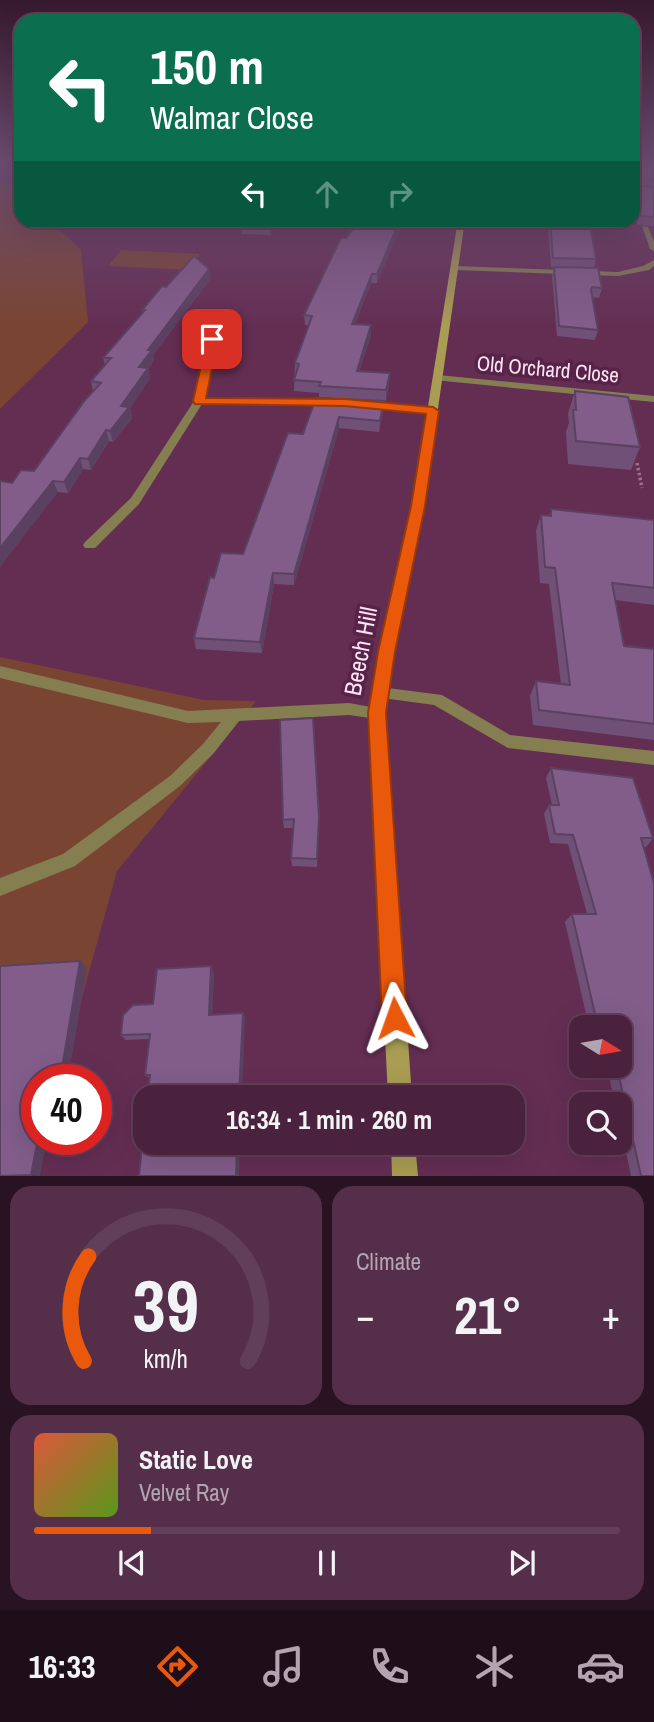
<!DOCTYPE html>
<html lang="en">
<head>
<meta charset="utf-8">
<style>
  :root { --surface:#4b223e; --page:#552f49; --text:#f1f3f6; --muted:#b2a4b0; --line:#623f58; --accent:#ea580c }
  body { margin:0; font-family:"Archivo Narrow",sans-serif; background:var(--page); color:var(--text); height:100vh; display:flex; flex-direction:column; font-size:26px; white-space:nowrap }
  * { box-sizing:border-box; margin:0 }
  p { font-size:23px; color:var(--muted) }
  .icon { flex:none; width:38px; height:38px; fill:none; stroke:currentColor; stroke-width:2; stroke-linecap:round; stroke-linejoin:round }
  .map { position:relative; height:1176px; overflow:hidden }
  .details { display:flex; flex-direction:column; gap:10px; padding:10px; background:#291322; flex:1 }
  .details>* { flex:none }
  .banner { position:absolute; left:14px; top:14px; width:626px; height:214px; border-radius:21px; box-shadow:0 7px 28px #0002,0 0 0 2px var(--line); background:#0b6e4f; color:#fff; overflow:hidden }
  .needle { width:46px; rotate:101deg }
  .fabs { position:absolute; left:569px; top:1015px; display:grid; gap:14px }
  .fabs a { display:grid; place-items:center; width:63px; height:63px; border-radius:14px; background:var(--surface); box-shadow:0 7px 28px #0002,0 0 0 2px var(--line); font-size:35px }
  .speed { position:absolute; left:21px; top:1064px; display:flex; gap:14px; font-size:35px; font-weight:700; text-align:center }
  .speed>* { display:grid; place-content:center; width:91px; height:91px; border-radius:50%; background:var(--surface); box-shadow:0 7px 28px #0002,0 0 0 2px var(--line); line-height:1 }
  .speed .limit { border:10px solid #d22; background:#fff; color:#111 }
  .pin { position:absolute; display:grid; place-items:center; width:60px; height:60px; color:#fff; margin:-30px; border-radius:14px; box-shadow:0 4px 10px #0006 }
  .me { position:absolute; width:77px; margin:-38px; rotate:356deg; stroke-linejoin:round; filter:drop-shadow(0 0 5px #0008) }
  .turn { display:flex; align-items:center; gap:24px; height:147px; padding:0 21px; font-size:32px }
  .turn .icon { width:91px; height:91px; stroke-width:2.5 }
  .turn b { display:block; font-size:49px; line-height:60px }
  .lanes { display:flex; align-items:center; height:66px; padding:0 21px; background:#0003; justify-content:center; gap:35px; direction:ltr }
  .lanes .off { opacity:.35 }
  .big { font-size:52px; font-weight:800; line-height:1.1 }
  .details .card { flex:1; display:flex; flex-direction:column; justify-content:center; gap:10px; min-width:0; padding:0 24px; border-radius:21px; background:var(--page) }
  .details .dial { align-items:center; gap:0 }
  .dial svg { height:182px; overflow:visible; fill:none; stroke:var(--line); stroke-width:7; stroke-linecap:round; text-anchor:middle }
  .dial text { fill:var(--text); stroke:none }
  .song { display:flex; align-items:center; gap:21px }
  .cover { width:84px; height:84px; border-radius:10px; background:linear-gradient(135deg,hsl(10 70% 55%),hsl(90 70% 35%)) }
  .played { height:7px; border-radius:4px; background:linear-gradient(90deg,var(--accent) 20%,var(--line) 20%) }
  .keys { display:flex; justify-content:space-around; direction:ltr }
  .heat { display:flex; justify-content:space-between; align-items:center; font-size:38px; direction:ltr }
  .details .tiles { flex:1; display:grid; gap:10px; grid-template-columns:1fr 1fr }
  .card:last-child { grid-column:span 2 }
  .trip { position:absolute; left:133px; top:1085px; width:392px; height:70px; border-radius:21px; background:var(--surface); box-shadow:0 7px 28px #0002,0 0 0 2px var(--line); font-weight:800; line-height:70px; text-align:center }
  .dock { display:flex; height:112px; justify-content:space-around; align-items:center; background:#1e0e19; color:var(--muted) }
  .dock .icon { width:49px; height:49px }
  .dock .selected { color:var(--accent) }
  .dock b { font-size:32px; color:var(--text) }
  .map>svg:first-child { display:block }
  .green { fill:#794532 }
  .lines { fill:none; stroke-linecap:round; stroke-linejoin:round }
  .path { stroke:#9d718f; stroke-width:3.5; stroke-dasharray:2.5 2.5; stroke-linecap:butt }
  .lane { fill:#857e51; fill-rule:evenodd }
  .street { fill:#857e51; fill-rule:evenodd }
  .secondary { fill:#a99d53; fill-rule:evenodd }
  .wall { fill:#705077 }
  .shaded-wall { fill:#5b4161 }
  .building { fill:#825d8a; stroke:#5b4161; stroke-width:2 }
  .route { fill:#ea580c; stroke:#983908; stroke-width:2 }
  .labels { text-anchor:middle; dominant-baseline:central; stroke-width:7; stroke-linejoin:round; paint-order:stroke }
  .far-street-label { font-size:21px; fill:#fee3f4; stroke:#582348 }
  .street-label { font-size:24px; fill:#fee3f4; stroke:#582348 }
</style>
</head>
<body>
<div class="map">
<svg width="654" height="1176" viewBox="0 0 654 1176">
  <rect width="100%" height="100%" fill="#642e53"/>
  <g class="green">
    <polygon points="0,181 14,185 21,192 21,220 50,221 81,250 88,322 0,409"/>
    <polygon points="121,250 200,254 190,270 108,266"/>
    <polygon points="0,657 204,700 256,701 117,871 59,1080 37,1080 0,1112"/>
  </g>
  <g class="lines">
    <polyline class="path" points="637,463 642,488"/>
    <g class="lane">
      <polygon points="0,666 188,711 349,703 382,709 384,713 382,717 377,719 349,715 239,721 213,754 180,786 75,866 0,896 0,878 63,854 170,776 203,744 221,722 188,723 0,678"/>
      <polygon points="380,687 442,695 510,735 654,751 654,765 508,748 434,705 375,697 373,693 375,689"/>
    </g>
    <g class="street">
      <polygon points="642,226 648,227 654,241 654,251 650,249"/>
      <polygon points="654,260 654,266 649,270 618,276 456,270 452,268 456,266 618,272 643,266"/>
      <polygon points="209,337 217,339 205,398 330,399 335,402 330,405 202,404 139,504 95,548 85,548 83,545 85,542 131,498 194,401"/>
      <polygon points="438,375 654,396 654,402 434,380 434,376"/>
      <polygon points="365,402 433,408 438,411 433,414 361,407 361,403"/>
    </g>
    <g class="secondary">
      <polygon points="458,220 465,220 424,506 394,652 385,713 412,1097 388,1097 369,713 378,652 412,506"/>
      <polygon points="391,1143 415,1143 418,1176 392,1176"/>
    </g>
  </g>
  <g class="wall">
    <polygon points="634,162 654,162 654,226 638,225 634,214"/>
    <polygon points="198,220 277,220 270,235 242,234 241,226 199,223"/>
    <polygon points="360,220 403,220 377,283 371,283 355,324 371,325 371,335 359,372 389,384 386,401 319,397 319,393 294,391 295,363 309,326 305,325 304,315 346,238"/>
    <polygon points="513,220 589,220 596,259 594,268 602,288 599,298 592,297 598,330 595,340 557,336 552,276 554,267 551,267 548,229 513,227"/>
    <polygon points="211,278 153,355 154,361 148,368 150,378 130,408 132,418 113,442 109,441 91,470 83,469 68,493 58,492 12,483 34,471 93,391 91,381 105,365 103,358 143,313 142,310 166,287"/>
    <polygon points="575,391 640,447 631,470 568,464 566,432 569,423 568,414"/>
    <polygon points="316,398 383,412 379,432 339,428 294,585 274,584 262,653 196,649 194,638 214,578 243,554 303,434"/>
    <polygon points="551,509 654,522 654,605 615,600 624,646 654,649 654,740 533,725 530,696 536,681 561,684 549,584 540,583 536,531 541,515 549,516"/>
    <polygon points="551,768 653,838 646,847 643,847 654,1176 631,1176 620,1123 620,1104 615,1104 609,1076 600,1076 598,1066 620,1066 620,1027 589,1027 565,922 572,914 587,914 568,844 550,843 544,814 549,805 552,805 546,778"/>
    <polygon points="319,817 317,867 292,866 291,858 293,828 284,828 283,820"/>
    <polygon points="214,973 212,1015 243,1013 245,1019 149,1078 145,1075 150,1039 126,1040 121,1035 153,1004"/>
  </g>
  <g class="shaded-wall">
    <polygon points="272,220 277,220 270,235 269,226"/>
    <polygon points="400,220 403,220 377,283 377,274"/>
    <polygon points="209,269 211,278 153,355 154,361 148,368 150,378 130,408 132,418 113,442 110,431 148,350"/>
    <polygon points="372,274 371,283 351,334 352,324"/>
    <polygon points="371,325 371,335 356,382 357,371"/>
    <polygon points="390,373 389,384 386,401 386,390"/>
    <polygon points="384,401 383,412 379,432 380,421"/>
    <polygon points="339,417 339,428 294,585 294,574"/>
    <polygon points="106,430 109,441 91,470 88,459"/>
    <polygon points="80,458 83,469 68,493 64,482"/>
    <polygon points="53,481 58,492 0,567 0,548"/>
    <polygon points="273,573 274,584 262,653 260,642"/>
    <polygon points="80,961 87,968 68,1080 60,1080"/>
    <polygon points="211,966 214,973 212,1020 209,1015"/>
    <polygon points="243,1013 245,1019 242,1097 239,1097"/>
    <polygon points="38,1139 47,1139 40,1176 31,1175"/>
    <polygon points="237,1143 240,1143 239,1176 236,1176"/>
  </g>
  <g class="building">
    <polygon points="634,162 654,162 654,180 637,176 634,179 634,185 654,187 654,217 641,216 635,203 634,203"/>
    <polygon points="244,220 272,220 269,226 241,225"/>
    <polygon points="360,220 400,220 377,274 372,274 352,324 371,325 357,371 390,373 386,390 319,386 321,382 294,380 299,364 295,363 312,316 304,315 341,238 346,238"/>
    <polygon points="550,220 589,220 596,259 553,258"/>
    <polygon points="194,256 209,269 148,350 152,350 139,367 148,368 121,406 129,407 110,431 106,430 88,459 80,458 64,482 53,481 0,548 0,481 12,483 21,470 34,471 85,400 101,383 91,381 111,358 103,358 145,310 142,310 162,286 166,287"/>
    <polygon points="554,267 598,268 602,288 592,287 591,290 598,330 559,326"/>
    <polygon points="575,391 628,397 640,447 576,441 573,410 576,410"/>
    <polygon points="316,398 384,401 380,421 339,417 294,574 273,573 260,642 194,638 210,577 214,578 221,553 243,554 288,433 303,434"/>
    <polygon points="551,509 654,520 654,588 612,583 624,646 654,649 654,724 539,710 536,681 570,685 555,568 545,567 541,515 551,516"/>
    <polygon points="313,718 319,817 317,859 291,858 294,819 283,820 280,720"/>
    <polygon points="551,768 633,778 653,838 641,838 654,883 654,1176 641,1176 618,1072 608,1072 607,1066 620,1066 620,1027 598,1027 572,914 596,914 573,835 555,834 549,805 559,805"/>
    <polygon points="80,961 60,1080 37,1080 37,1139 38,1139 31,1175 0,1176 0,966"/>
    <polygon points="211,966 209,1015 243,1013 239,1097 147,1097 150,1075 145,1075 150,1034 121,1035 123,1015 133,1005 153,1004 157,969"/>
    <polygon points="145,1115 145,1143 237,1143 236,1176 139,1176"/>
  </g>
  <linearGradient id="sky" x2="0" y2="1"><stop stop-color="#37192e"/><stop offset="0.5" stop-color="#6c4c71"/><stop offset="1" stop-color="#6c4c71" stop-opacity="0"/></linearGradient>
  <rect width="654" height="327" fill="url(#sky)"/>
  <polygon class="route" points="212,335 218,339 206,398 345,399 433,407 439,411 425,506 395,652 386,713 407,1018 404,1027 395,1030 386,1027 382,1018 368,713 378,652 411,506 426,414 345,406 195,404 193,401 207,339"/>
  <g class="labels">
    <g class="far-street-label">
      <text transform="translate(548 369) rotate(5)">Old Orchard Close</text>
    </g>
    <g class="street-label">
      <text transform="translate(360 651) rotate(-79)">Beech Hill</text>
    </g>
  </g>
</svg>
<div class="fabs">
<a><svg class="needle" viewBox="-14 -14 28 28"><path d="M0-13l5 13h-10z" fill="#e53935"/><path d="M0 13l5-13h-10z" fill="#b2a4b0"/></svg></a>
<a><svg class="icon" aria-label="search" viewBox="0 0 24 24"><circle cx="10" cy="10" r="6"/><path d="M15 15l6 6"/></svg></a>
</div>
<div class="speed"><div class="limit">40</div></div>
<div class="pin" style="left:212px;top:339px;background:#d93025"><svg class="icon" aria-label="arrive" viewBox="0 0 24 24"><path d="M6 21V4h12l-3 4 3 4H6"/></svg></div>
<svg class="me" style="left:395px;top:1018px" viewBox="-20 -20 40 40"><path d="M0-17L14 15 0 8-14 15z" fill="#ea580c" stroke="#fff" stroke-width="4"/></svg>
<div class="trip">16:34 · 1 min · 260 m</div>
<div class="banner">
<div class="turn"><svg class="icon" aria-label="left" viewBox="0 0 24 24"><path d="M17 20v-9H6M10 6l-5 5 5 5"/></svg><div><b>150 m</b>Walmar Close</div></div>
<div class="lanes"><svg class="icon" aria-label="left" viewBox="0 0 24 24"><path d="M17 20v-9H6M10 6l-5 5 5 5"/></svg><svg class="icon off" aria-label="ahead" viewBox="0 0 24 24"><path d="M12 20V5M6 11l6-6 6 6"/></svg><svg class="icon off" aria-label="right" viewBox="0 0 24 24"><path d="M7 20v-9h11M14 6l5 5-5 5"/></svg></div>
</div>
</div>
<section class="details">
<div class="tiles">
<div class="card dial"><svg viewBox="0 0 100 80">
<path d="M14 69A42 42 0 1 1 86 69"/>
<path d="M14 69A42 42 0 0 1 16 23" stroke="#ea580c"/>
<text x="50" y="56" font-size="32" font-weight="700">39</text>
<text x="50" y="72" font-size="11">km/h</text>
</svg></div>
<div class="card"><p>Climate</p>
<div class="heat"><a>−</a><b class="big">21°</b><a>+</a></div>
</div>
<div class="card">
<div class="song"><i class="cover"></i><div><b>Static Love</b><p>Velvet Ray</p></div></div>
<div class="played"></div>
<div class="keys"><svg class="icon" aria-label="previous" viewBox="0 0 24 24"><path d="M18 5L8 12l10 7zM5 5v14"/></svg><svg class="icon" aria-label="pause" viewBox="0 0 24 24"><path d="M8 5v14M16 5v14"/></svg><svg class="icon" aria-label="next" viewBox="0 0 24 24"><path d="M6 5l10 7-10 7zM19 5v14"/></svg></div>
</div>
</div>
</section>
<nav class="dock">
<b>16:33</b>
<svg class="icon selected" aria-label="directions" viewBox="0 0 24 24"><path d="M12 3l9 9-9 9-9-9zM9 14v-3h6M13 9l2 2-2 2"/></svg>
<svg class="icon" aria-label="music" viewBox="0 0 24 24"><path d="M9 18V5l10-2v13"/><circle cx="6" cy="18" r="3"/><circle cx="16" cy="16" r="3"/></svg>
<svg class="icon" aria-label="phone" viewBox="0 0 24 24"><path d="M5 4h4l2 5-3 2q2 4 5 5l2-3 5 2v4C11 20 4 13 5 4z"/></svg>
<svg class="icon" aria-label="climate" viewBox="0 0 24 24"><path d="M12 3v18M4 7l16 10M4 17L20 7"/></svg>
<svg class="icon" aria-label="car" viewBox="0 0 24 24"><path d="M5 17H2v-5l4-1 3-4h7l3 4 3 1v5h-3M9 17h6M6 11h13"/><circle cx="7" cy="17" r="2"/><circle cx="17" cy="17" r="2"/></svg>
</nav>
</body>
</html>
